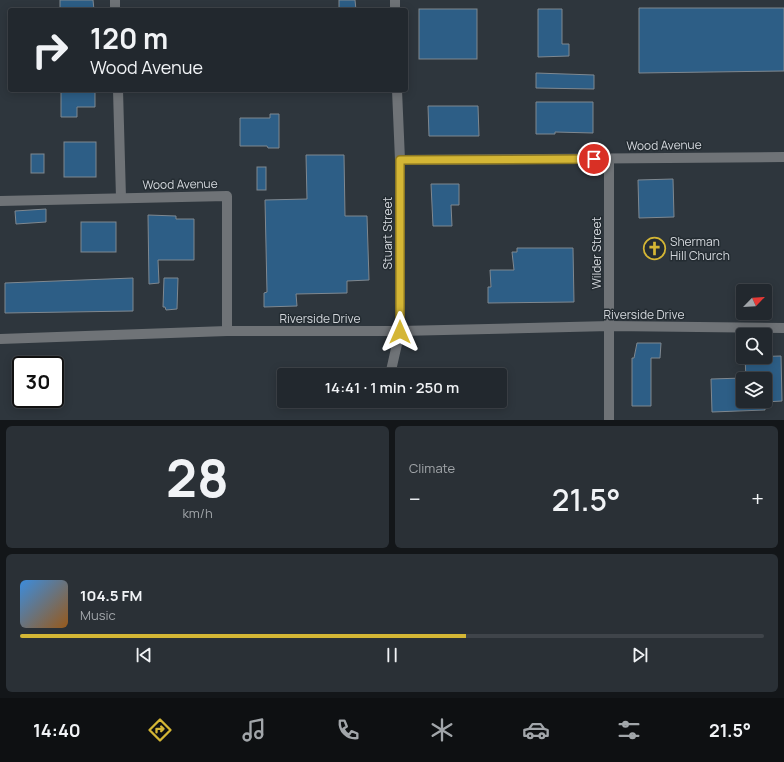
<!DOCTYPE html>
<html lang="en">
<head>
<meta charset="utf-8">
<style>
  :root { --surface:#22282e; --page:#2a3036; --text:#f1f3f6; --muted:#a2a6aa; --line:#3f444a; --accent:#d4b635 }
  body { margin:0; font-family:Manrope,sans-serif; background:var(--page); color:var(--text); height:100vh; display:flex; flex-direction:column; font-size:15px; white-space:nowrap }
  * { box-sizing:border-box; margin:0 }
  p { font-size:13px; color:var(--muted) }
  .icon { flex:none; width:22px; height:22px; fill:none; stroke:currentColor; stroke-width:2; stroke-linecap:round; stroke-linejoin:round }
  .map { position:relative; height:420px; overflow:hidden }
  .side { display:flex; flex-direction:column; gap:6px; padding:6px; background:#131619; flex:1 }
  .side>* { flex:none }
  .hud { position:absolute; left:8px; top:8px; width:400px; height:84px; border-radius:4px; box-shadow:0 2px 10px #0003,0 0 0 1px var(--line); background:#22282e; color:var(--text); overflow:hidden }
  .needle { width:26px; rotate:65deg }
  .controls { position:absolute; left:736px; top:284px; display:grid; gap:8px }
  .controls a { display:grid; place-items:center; width:36px; height:36px; border-radius:4px; background:var(--surface); box-shadow:0 2px 10px #0003,0 0 0 1px var(--line); font-size:20px }
  .speed { position:absolute; left:12px; top:356px; display:flex; gap:8px; font-size:20px; font-weight:700; text-align:center }
  .speed>* { display:grid; place-content:center; width:52px; height:52px; border-radius:50%; background:var(--surface); box-shadow:0 2px 10px #0003,0 0 0 1px var(--line); line-height:1 }
  .speed .limit { border:2px solid #111; border-radius:6px; background:#fff; color:#111 }
  .pin { position:absolute; display:grid; place-items:center; width:34px; height:34px; color:#fff; margin:-17px; border:2px solid #fff; border-radius:50%; box-shadow:0 1px 4px #0007 }
  .me { position:absolute; width:44px; margin:-22px; rotate:0deg; stroke-linejoin:round; filter:drop-shadow(0 0 3px #0008) }
  .turn { display:flex; align-items:center; gap:14px; height:84px; padding:0 16px; font-size:18px }
  .turn .icon { width:52px; height:52px; stroke-width:2.5 }
  .turn b { display:block; font-size:28px; line-height:34px }
  .big { font-size:30px; font-weight:600; line-height:1.1 }
  .side .card { flex:1; display:flex; flex-direction:column; justify-content:center; gap:6px; min-width:0; padding:0 14px; border-radius:6px; background:var(--page) }
  .side .dial { align-items:center; gap:0 }
  .dial b { font-size:52px; line-height:1 }
  .song { display:flex; align-items:center; gap:12px }
  .cover { width:48px; height:48px; border-radius:6px; background:linear-gradient(135deg,hsl(210 70% 55%),hsl(30 70% 35%)) }
  .played { height:4px; border-radius:2px; background:linear-gradient(90deg,var(--accent) 60%,var(--line) 60%) }
  .keys { display:flex; justify-content:space-around; direction:ltr }
  .heat { display:flex; justify-content:space-between; align-items:center; font-size:22px; direction:ltr }
  .side .tiles { flex:1; display:grid; gap:6px; grid-template-columns:1fr 1fr }
  .card:last-child { grid-column:span 2 }
  .trip { position:absolute; left:277px; top:368px; width:230px; height:40px; border-radius:4px; background:var(--surface); box-shadow:0 2px 10px #0003,0 0 0 1px var(--line); font-weight:600; line-height:40px; text-align:center }
  .menu { display:flex; height:64px; justify-content:space-around; align-items:center; background:#0e1012; color:var(--muted) }
  .menu .icon { width:28px; height:28px }
  .menu .selected { color:var(--accent) }
  .menu b { font-size:18px; color:var(--text) }
  .map>svg:first-child { display:block }
  .building { fill:#2d5e86; stroke:#7f8890 }
  .lines { fill:none; stroke-linecap:round; stroke-linejoin:round }
  .minor { stroke:#6f7377; stroke-width:10 }
  .route-casing { stroke:#8a7622; stroke-width:10 }
  .route { stroke:#d4b635; stroke-width:7 }
  .labels { text-anchor:middle; dominant-baseline:central; stroke-width:3; stroke-linejoin:round; paint-order:stroke }
  .street-label { font-size:12px; fill:#d3d7dc; stroke:#242c32 }
  .poi-label { font-size:12px; fill:#d3d7dc; stroke:#242c32; text-anchor:start }
</style>
</head>
<body>
<div class="map">
<svg width="784" height="420" viewBox="0 0 784 420">
  <rect width="100%" height="100%" fill="#2e363d"/>
  <g class="building">
    <polygon points="60,0 93,0 94,10 60,10"/>
    <polygon points="339,0 355,0 356,10 339,10"/>
    <polygon points="639,8 784,8 784,71 639,73"/>
    <rect x="419" y="9" width="58" height="50"/>
    <polygon points="538,9 562,9 562,44 569,44 569,56 538,57"/>
    <polygon points="536,73 594,75 594,89 536,88"/>
    <polygon points="61,90 95,90 95,107 77,107 77,117 61,117"/>
    <polygon points="536,102 593,102 593,133 555,132 555,134 536,134"/>
    <polygon points="428,106 478,106 479,136 429,136"/>
    <polygon points="270,114 279,114 279,148 268,148 267,146 240,146 240,118 270,118"/>
    <rect x="64" y="142" width="32" height="35"/>
    <rect x="31" y="154" width="13" height="19"/>
    <polygon points="306,155 344,155 345,216 367,216 369,280 347,281 347,293 296,294 297,306 264,307 264,293 267,292 265,200 307,199"/>
    <rect x="257" y="167" width="9" height="23"/>
    <polygon points="673,179 674,217 639,218 638,180"/>
    <polygon points="431,184 459,184 459,205 451,205 452,226 433,226"/>
    <polygon points="46,209 46,222 16,224 15,211"/>
    <polygon points="148,215 176,216 176,219 194,219 194,260 158,260 159,283 149,284"/>
    <rect x="81" y="222" width="35" height="30"/>
    <polygon points="517,248 573,248 574,302 488,303 488,287 491,287 490,270 514,270 512,252 517,252"/>
    <polygon points="133,278 133,311 5,313 5,283"/>
    <polygon points="164,278 178,278 177,309 166,310 165,307 163,307"/>
    <polygon points="637,343 661,343 660,358 651,358 651,406 632,406 632,358 634,358"/>
    <polygon points="781,356 782,401 765,402 765,379 746,379 745,357"/>
    <polygon points="743,378 743,401 765,401 765,410 712,412 711,379"/>
  </g>
  <g class="lines">
    <g class="minor">
      <polyline points="115,0 115,10"/>
      <polyline points="395,0 395,10"/>
      <polyline points="118,90 121,198"/>
      <polyline points="609,159 609,420"/>
      <polyline points="400,160 784,157"/>
      <polyline points="0,201 227,196 227,331"/>
      <polyline points="0,339 227,331 400,331 610,326 784,328"/>
      <polyline points="390,375 400,331 400,160 397,90"/>
    </g>
  </g>
  <g class="lines">
    <defs>
      <polyline id="route" points="400,332 400,160 594,159"/>
    </defs>
    <use href="#route" class="route-casing"/>
    <use href="#route" class="route"/>
  </g>
  <defs>
    <symbol id="church-ring" viewBox="-11 -11 22 22"><circle r="9.5" fill="#242c32" stroke="#d4b635" stroke-width="1.5"/><path d="M-1.2-6h2.4v3.5h3.3v2.4h-3.3V6h-2.4V-.1h-3.3v-2.4h3.3Z" fill="#d4b635"/></symbol>
  </defs>
  <g fill-rule="evenodd">
    <use href="#church-ring" x="642" y="236" width="25" height="25"/>
  </g>
  <g class="labels">
    <g class="street-label">
      <text transform="translate(664 145) rotate(-1)">Wood Avenue</text>
      <text transform="translate(180 184) rotate(-1)">Wood Avenue</text>
      <text transform="translate(387 233) rotate(-90)">Stuart Street</text>
      <text transform="translate(596 253) rotate(-90)">Wilder Street</text>
      <text x="644" y="314">Riverside Drive</text>
      <text x="320" y="318">Riverside Drive</text>
    </g>
    <g class="poi-label">
      <text x="670" y="241">Sherman<tspan x="670" dy="14">Hill Church</tspan></text>
    </g>
  </g>
</svg>
<div class="controls">
<a><svg class="needle" viewBox="-14 -14 28 28"><path d="M0-13l5 13h-10z" fill="#e53935"/><path d="M0 13l5-13h-10z" fill="#a2a6aa"/></svg></a>
<a><svg class="icon" aria-label="search" viewBox="0 0 24 24"><circle cx="10" cy="10" r="6"/><path d="M15 15l6 6"/></svg></a>
<a><svg class="icon" aria-label="layers" viewBox="0 0 24 24"><path d="M12 4l9 5-9 5-9-5zM3 14l9 5 9-5"/></svg></a>
</div>
<div class="speed"><div class="limit">30</div></div>
<div class="pin" style="left:594px;top:159px;background:#d93025"><svg class="icon" aria-label="arrive" viewBox="0 0 24 24"><path d="M6 21V4h12l-3 4 3 4H6"/></svg></div>
<svg class="me" style="left:400px;top:332px" viewBox="-20 -20 40 40"><path d="M0-17L14 15 0 8-14 15z" fill="#d4b635" stroke="#fff" stroke-width="4"/></svg>
<div class="trip">14:41 · 1 min · 250 m</div>
<div class="hud">
<div class="turn"><svg class="icon" aria-label="right" viewBox="0 0 24 24"><path d="M7 20v-9h11M14 6l5 5-5 5"/></svg><div><b>120 m</b>Wood Avenue</div></div>
</div>
</div>
<section class="side">
<div class="tiles">
<div class="card dial"><b>28</b><p>km/h</p></div>
<div class="card"><p>Climate</p>
<div class="heat"><a>−</a><b class="big">21.5°</b><a>+</a></div>
</div>
<div class="card">
<div class="song"><i class="cover"></i><div><b>104.5 FM</b><p>Music</p></div></div>
<div class="played"></div>
<div class="keys"><svg class="icon" aria-label="previous" viewBox="0 0 24 24"><path d="M18 5L8 12l10 7zM5 5v14"/></svg><svg class="icon" aria-label="pause" viewBox="0 0 24 24"><path d="M8 5v14M16 5v14"/></svg><svg class="icon" aria-label="next" viewBox="0 0 24 24"><path d="M6 5l10 7-10 7zM19 5v14"/></svg></div>
</div>
</div>
</section>
<nav class="menu">
<b>14:40</b>
<svg class="icon selected" aria-label="directions" viewBox="0 0 24 24"><path d="M12 3l9 9-9 9-9-9zM9 14v-3h6M13 9l2 2-2 2"/></svg>
<svg class="icon" aria-label="music" viewBox="0 0 24 24"><path d="M9 18V5l10-2v13"/><circle cx="6" cy="18" r="3"/><circle cx="16" cy="16" r="3"/></svg>
<svg class="icon" aria-label="phone" viewBox="0 0 24 24"><path d="M5 4h4l2 5-3 2q2 4 5 5l2-3 5 2v4C11 20 4 13 5 4z"/></svg>
<svg class="icon" aria-label="climate" viewBox="0 0 24 24"><path d="M12 3v18M4 7l16 10M4 17L20 7"/></svg>
<svg class="icon" aria-label="car" viewBox="0 0 24 24"><path d="M5 17H2v-5l4-1 3-4h7l3 4 3 1v5h-3M9 17h6M6 11h13"/><circle cx="7" cy="17" r="2"/><circle cx="17" cy="17" r="2"/></svg>
<svg class="icon" aria-label="filters" viewBox="0 0 24 24"><path d="M4 7h16M4 17h16"/><circle cx="9" cy="7" r="2"/><circle cx="15" cy="17" r="2"/></svg>
<b>21.5°</b>
</nav>
</body>
</html>
